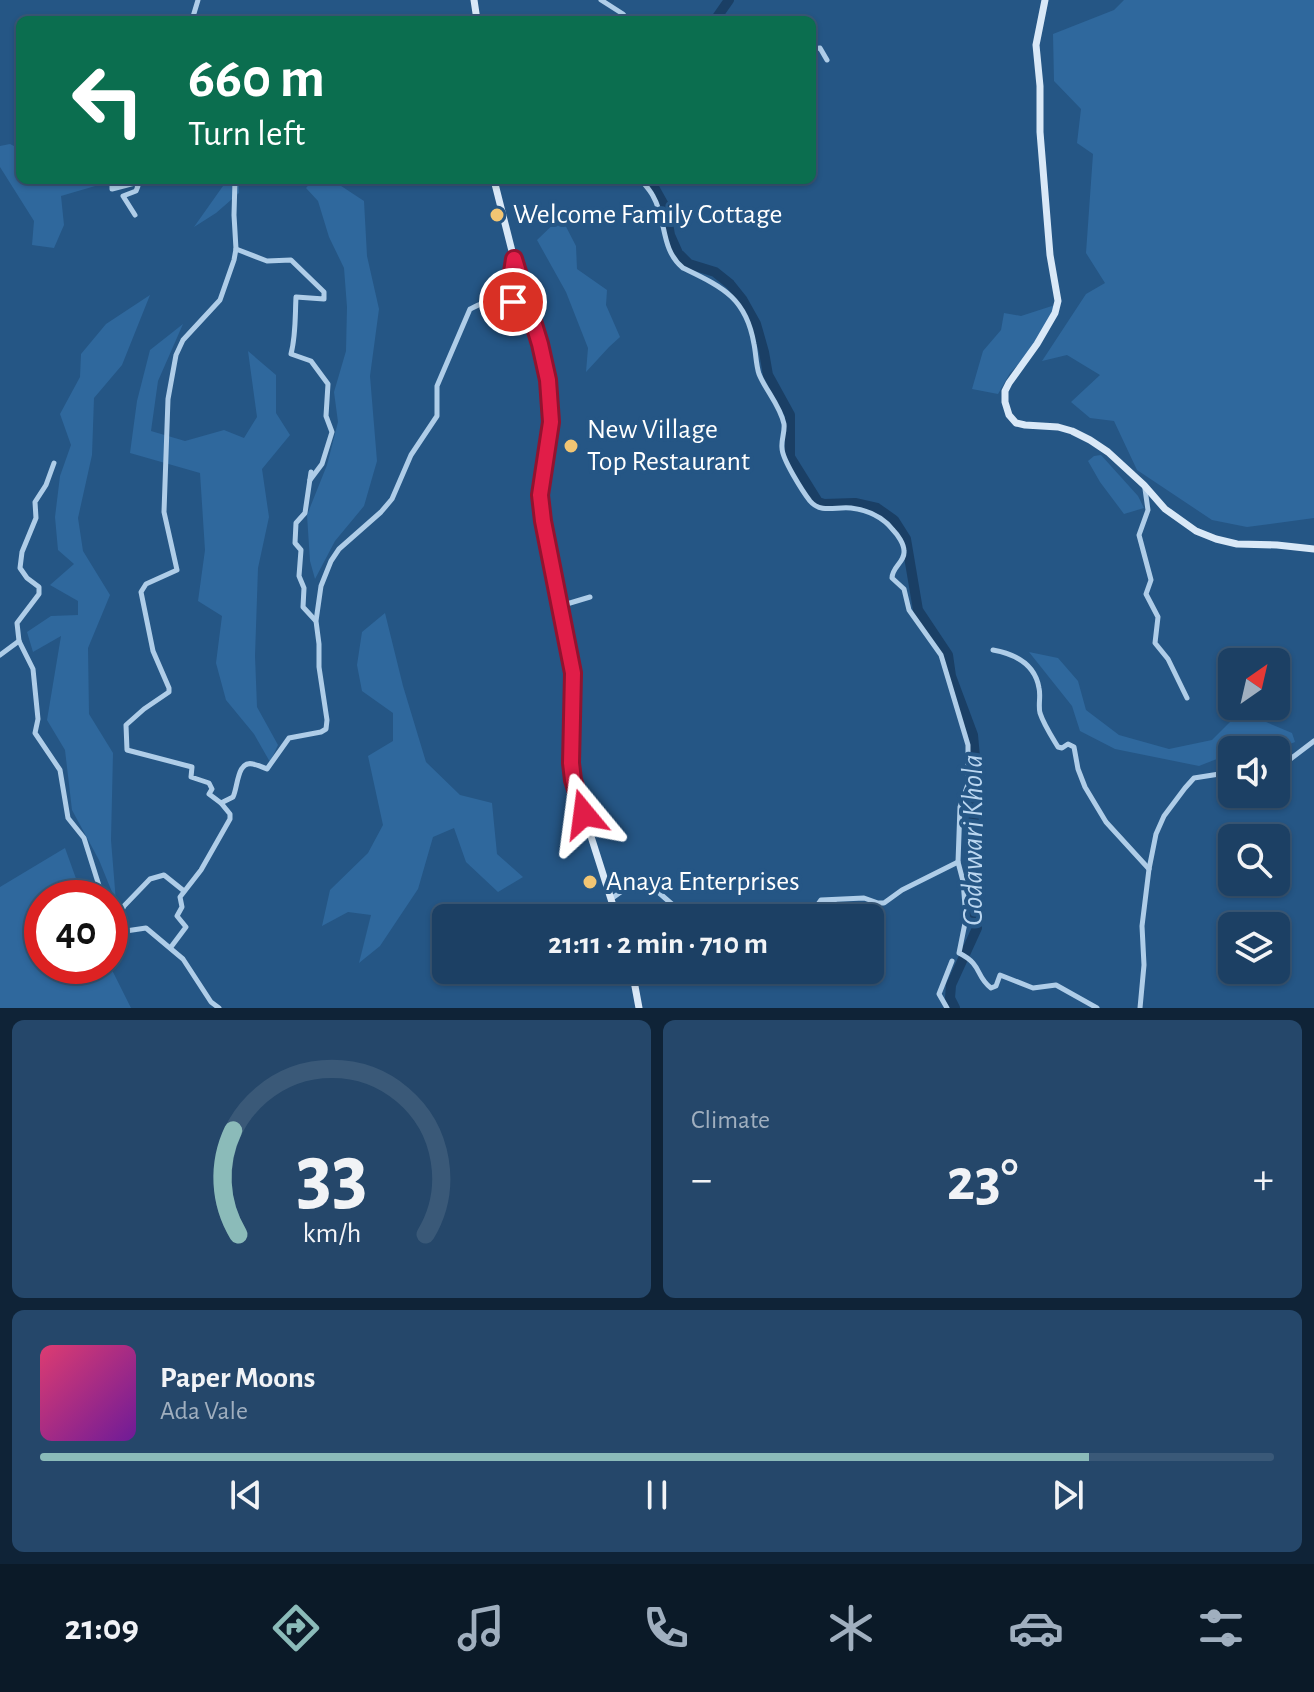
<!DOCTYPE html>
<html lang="en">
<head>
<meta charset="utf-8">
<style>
  :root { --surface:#1c4064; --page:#25476a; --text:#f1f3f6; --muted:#a0afbf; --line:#3a5978; --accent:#8bbbb9 }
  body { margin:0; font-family:"Alegreya Sans",sans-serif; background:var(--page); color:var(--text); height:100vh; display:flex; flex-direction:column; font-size:30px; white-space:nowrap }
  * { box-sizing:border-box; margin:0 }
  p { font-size:26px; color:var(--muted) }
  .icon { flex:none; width:44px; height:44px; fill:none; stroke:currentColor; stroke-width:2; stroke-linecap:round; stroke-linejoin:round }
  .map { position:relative; height:1008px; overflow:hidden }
  .drawer { display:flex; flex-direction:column; gap:12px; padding:12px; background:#0f2337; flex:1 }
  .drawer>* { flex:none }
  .guide { position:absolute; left:16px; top:16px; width:800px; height:168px; border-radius:12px; box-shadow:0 2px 6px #0004,0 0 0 2px var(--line); background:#0b6e4f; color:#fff; overflow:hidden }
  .needle { width:52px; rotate:34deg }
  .buttons { position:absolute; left:1218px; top:648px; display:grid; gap:16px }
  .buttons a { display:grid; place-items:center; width:72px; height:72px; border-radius:12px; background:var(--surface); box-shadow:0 2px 6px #0004,0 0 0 2px var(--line); font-size:40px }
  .speed { position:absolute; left:24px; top:880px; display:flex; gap:16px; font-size:40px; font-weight:700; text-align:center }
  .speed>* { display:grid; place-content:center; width:104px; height:104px; border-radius:50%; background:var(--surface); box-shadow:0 2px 6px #0004,0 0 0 2px var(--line); line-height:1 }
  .speed .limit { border:12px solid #d22; background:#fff; color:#111 }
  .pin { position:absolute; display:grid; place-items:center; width:68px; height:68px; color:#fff; margin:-34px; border:4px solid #fff; border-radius:50%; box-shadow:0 2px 8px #0007 }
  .me { position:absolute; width:88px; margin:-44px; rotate:344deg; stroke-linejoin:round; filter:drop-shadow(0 0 6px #0008) }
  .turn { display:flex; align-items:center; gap:28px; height:168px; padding:0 40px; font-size:36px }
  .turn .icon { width:104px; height:104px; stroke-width:2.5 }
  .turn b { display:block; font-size:56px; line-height:68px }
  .big { font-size:60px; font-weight:700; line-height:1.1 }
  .drawer .tile { flex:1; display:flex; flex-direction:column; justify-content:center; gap:12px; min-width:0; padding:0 28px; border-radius:12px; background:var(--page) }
  .drawer .dial { align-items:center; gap:0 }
  .dial svg { height:208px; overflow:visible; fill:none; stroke:var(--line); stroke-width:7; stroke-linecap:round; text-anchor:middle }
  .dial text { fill:var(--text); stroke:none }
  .song { display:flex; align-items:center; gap:24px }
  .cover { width:96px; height:96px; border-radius:12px; background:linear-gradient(135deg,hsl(340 70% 55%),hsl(280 70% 35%)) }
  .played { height:8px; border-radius:4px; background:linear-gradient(90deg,var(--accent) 85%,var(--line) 85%) }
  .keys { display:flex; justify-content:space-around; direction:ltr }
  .heat { display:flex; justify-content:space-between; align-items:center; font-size:44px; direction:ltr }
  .drawer .tiles { flex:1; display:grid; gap:12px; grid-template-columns:1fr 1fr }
  .tile:last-child { grid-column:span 2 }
  .trip { position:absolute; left:432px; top:904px; width:452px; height:80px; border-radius:12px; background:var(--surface); box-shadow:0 2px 6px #0004,0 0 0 2px var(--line); font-weight:700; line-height:80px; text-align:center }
  .menu { display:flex; height:128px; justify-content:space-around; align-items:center; background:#0b1a28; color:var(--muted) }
  .menu .icon { width:56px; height:56px }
  .menu .current { color:var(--accent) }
  .menu b { font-size:36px; color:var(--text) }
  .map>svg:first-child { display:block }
  .green { fill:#2f689d }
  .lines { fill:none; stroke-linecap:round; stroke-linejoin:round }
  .river { stroke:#1a3f65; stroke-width:10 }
  .street { stroke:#afcde8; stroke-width:5 }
  .secondary { stroke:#d9e8f7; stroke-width:7 }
  .route-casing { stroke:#92132f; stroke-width:20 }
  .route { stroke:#e11d48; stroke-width:14 }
  .poi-dot { fill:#f2c573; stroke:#255685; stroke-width:3 }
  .labels { text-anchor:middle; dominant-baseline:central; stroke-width:8; stroke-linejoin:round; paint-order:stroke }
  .poi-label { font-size:28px; fill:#fff; stroke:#255685; text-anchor:start }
  .water-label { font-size:30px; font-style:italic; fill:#bad6f0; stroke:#255685 }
</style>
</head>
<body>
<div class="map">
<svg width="1314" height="1008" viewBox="0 0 1314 1008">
  <rect width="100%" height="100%" fill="#255685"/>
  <g class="green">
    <polygon points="1124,0 1314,0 1314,518 1247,527 1212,520 1137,470 1114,421 1090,418 1071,402 1100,375 1067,355 1042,361 1086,294 1105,283 1086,253 1093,154 1077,143 1081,109 1054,81 1053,34 1114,10"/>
    <polygon points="10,144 20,149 20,180 105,180 102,184 61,196 64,225 54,248 32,245 34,221 0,167 0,146"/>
    <polygon points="224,180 239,180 239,193 216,213 194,227 223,186"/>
    <polygon points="313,180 332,180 364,201 367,256 379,309 370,376 377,461 364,506 335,541 315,579 310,561 307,515 327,465 338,422 334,392 346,351 347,307 344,268 329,237 318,201 306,188"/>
    <polygon points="561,217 576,246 577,269 607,290 606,305 620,337 609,347 586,372 588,348 566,292 537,240"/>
    <polygon points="150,295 122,365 94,398 92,455 78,518 83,551 110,595 88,648 89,714 113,753 111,840 116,902 99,860 72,810 65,750 47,720 61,636 33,652 27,632 51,616 78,615 78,601 50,585 74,564 58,550 55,517 60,476 71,445 60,414 80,377 81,354 106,324"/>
    <polygon points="1055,305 1033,349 1010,373 998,394 972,389 983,351 1001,330 1004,313 1021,316"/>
    <polygon points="183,324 158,381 151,431 185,441 224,430 244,438 257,417 248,351 276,375 276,413 290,435 262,469 269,517 258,568 255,656 257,707 278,745 270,762 254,734 226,700 216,663 222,616 198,601 205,550 200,473 130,453 137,401 150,350"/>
    <polygon points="1101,455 1138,496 1144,508 1124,514 1100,482 1088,461 1094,456"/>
    <polygon points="385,613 403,686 426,762 460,795 492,803 497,854 523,877 498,892 466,862 454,828 433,837 418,889 380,946 359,963 371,915 348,912 322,926 330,890 368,853 383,825 368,756 393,741 393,713 362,691 357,665 362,632"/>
    <polygon points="1029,652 1058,658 1078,681 1086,710 1119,735 1169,749 1212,740 1234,718 1259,719 1292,733 1295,742 1280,748 1255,748 1232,750 1232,753 1199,766 1115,749 1080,731 1072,706"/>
    <polygon points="65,848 83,898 42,898 42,966 110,966 131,1008 0,1008 0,887"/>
  </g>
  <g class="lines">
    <g class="river">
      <polyline points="715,20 729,0"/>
      <polyline points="650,180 665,207 670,235 678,253 689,264 715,272 730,284 742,299 756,324 764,352 768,375 790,415 790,457 818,502 824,504 855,503 877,508 894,520 906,539 918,610 948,655 951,676 973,735 978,790 972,830 971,888 977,928 951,985 950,998 955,1008"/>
    </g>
    <g class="street">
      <polyline points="601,0 623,14 628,20"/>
      <polyline points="192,20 198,0"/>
      <polyline points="812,49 820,48 827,60"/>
      <polyline points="114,180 112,182 112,189 135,183 138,186 136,191 123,196 135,215"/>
      <path d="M641,180c4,5 9,10 12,16 14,24 7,53 30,72 39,19 63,29 71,76 2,10 2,21 5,30 7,17 21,31 25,50 1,8 -3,16 -2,24 0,11 21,44 28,53 11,13 27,5 41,7 16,2 32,9 42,22 5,5 11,14 11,21 1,11 -12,16 -12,27l12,11 5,21 32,45 27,90v39l-8,23 -2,55"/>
      <path d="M236,249l31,12 24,-1 33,32v7l-28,-2c-1,19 0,38 -5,57l20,7 17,23 -2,32 6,16 -10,32 -12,16"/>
      <polyline points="54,463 46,485 35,502 36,518 22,552 20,568 27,578 39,587 39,594 17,623 19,641 33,669 38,719 35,733 60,770 68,818 84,838 101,892 105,898"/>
      <polyline points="311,472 305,513 296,523 295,543 301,550 299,576 304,588 303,607 315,620"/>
      <polyline points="1145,489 1148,510 1139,535 1151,580 1146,594 1158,617 1155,643 1168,659 1187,698"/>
      <polyline points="560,606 590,597"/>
      <path d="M993,650c22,4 42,14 46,38 2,8 -1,17 1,25 4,12 12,24 18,34l4,1 6,-4 6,3 4,22 7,18 21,35 43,47"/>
      <polyline points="0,655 19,641"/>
      <polyline points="1276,770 1314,741"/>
      <polyline points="221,803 209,794 212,789 209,783 191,777 192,767 127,750 126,725 144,709 169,692 169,688 153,651 141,592 146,584 177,570 164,512 168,399 176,355 183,340 220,300 234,260 236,249 234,215 235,180"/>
      <polyline points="611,899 632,884 643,881 650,885 673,905 693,918"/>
      <polyline points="834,900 835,918"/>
      <polyline points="110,907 119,932 146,928 183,959 211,1002 219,1008"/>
      <path d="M800,918l11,-4 10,-14 43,-2 14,5h6l18,-13 56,-28 5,19 3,37 -7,35c24,12 16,23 32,35l5,-2 4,-11 33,13 23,-3 41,23"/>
      <polyline points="116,921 124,906 150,879 164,875 184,891"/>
      <path d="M171,947l15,-20 -9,-11 5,-9 -2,-10 21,-27 29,-51v-5l-9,-11 12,-6c5,-10 4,-37 20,-33 5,1 9,3 14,5l22,-31 32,-6 5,-3 1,-9 -8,-53v-23l-3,-23 5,-35 10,-25 8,-12 42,-37 11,-13 19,-44 26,-39v-30l33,-77c8,-4 15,-8 24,-8 8,0 11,3 19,1l1,-38"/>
      <polyline points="812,982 813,970"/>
      <polyline points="947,1008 939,994 952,961"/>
      <polyline points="1140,1008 1144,965 1142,926 1149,869 1156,834 1164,816 1185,788 1194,778 1232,772"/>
    </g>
    <g class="secondary">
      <polyline points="474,0 477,20"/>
      <polyline points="1045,0 1036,45 1040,86 1040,132 1050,255 1058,301 1055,313 1037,344 1009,383 1005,391 1005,402 1009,415 1016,423 1025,425 1058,427 1072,431 1090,440 1108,452 1144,485 1165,509 1196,531 1216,539 1237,544 1277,545 1314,549"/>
      <polyline points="494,180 514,259 540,344 548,380 551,422 540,495 543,521 573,673 571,763 573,780 617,918"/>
      <polyline points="632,970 639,1008"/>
    </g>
  </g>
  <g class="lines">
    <defs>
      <polyline id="route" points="513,302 512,272 514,259 540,344 548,380 551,422 540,495 543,521 573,673 571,763 573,780 584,814"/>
    </defs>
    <use href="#route" class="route-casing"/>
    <use href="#route" class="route"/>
  </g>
  <g class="poi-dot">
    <circle cx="497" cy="215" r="8"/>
    <circle cx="571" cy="446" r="8"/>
    <circle cx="590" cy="882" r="8"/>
  </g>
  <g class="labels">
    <g class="poi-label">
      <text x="513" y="215">Welcome Family Cottage</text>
      <text x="587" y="430">New Village<tspan x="587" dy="32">Top Restaurant</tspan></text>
      <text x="606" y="882">Anaya Enterprises</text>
    </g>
    <g class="water-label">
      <text transform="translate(973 840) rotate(-90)">Godawari Khola</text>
    </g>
  </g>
</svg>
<div class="buttons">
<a><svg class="needle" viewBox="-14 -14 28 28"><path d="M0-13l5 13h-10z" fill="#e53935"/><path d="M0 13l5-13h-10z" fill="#a0afbf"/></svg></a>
<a><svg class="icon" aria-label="sound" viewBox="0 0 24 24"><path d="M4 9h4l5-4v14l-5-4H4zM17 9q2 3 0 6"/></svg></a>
<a><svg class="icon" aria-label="search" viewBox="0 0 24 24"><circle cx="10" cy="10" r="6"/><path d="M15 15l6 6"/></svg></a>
<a><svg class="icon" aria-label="layers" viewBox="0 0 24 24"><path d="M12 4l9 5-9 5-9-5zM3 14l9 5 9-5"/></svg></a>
</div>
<div class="speed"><div class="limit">40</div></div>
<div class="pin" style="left:513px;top:302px;background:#d93025"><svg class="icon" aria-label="arrive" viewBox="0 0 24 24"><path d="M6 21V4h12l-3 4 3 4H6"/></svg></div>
<svg class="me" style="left:584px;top:814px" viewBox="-20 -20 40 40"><path d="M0-17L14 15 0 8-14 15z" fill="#e11d48" stroke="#fff" stroke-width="4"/></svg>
<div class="trip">21:11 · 2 min · 710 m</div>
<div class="guide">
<div class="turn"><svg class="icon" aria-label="left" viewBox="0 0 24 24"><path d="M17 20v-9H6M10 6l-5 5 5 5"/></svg><div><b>660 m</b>Turn left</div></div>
</div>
</div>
<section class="drawer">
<div class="tiles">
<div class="tile dial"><svg viewBox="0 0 100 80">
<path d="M14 69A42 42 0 1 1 86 69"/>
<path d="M14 69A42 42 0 0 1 12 29" stroke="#8bbbb9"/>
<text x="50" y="56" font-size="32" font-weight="700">33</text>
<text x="50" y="72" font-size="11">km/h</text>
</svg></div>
<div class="tile"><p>Climate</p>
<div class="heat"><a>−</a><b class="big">23°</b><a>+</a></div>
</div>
<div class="tile">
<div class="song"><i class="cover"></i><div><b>Paper Moons</b><p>Ada Vale</p></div></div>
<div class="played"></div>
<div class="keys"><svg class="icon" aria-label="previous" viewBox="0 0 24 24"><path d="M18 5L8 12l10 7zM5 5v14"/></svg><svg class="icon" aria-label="pause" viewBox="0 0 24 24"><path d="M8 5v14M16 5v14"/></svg><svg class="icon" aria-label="next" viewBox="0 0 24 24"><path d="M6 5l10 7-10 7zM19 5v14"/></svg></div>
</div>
</div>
</section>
<nav class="menu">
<b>21:09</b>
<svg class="icon current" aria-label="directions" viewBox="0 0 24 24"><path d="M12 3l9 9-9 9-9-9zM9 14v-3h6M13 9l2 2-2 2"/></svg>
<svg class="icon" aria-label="music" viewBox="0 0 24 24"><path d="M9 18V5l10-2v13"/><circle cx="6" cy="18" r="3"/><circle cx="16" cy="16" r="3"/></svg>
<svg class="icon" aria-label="phone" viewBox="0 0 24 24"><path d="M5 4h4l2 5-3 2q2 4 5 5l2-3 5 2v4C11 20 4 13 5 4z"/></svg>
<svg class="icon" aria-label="climate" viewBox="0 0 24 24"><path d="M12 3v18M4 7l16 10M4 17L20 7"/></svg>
<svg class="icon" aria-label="car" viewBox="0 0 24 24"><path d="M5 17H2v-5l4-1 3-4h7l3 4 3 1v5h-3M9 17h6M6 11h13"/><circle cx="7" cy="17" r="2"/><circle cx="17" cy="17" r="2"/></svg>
<svg class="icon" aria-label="filters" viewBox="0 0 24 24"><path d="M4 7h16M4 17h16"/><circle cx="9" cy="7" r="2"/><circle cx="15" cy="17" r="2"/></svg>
</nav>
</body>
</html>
